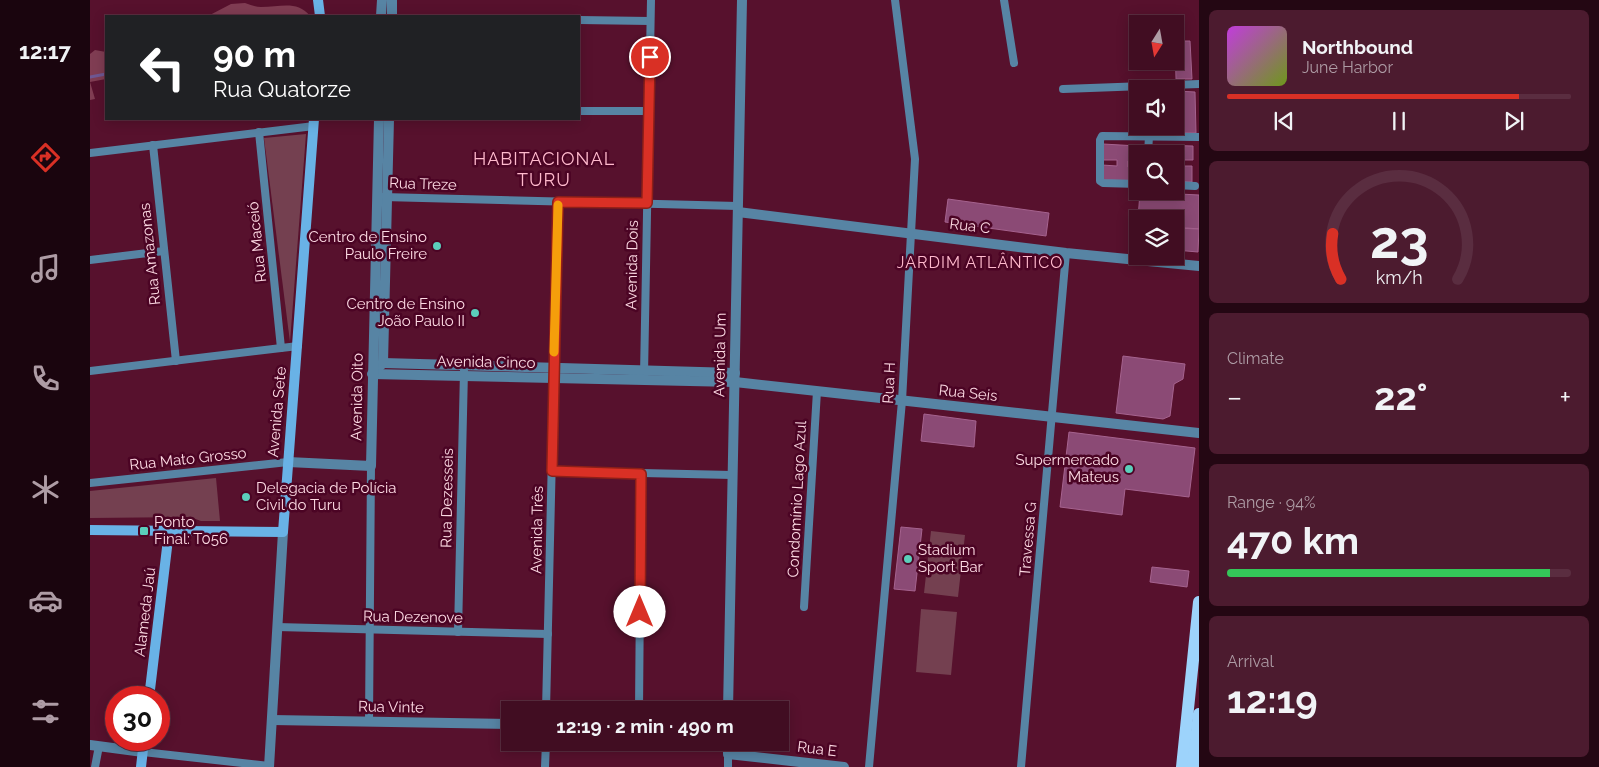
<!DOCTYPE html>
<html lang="en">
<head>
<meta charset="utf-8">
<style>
  :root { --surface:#410d22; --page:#4c1b2f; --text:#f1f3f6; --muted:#ae9ca5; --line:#5a2d40; --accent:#d93025 }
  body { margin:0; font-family:Raleway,sans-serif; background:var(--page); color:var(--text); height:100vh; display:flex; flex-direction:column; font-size:19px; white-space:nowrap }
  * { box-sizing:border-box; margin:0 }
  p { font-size:16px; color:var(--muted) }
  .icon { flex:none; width:28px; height:28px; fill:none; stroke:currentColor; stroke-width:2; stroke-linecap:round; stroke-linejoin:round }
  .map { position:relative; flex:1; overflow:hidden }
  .sheet { display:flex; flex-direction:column; gap:10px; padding:10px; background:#240713; width:400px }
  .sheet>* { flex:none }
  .hud { position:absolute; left:15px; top:15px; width:475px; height:105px; border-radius:0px; box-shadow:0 2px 12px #0003,0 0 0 1px var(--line); background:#202124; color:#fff; overflow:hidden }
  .needle { width:32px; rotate:191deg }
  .controls { position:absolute; left:1039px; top:15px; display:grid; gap:10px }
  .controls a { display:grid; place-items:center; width:55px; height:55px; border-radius:0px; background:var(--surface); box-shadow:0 2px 12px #0003,0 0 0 1px var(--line); font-size:25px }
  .speed { position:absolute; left:15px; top:686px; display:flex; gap:10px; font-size:25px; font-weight:700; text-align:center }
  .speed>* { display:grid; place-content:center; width:65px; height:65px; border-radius:50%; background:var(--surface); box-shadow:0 2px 12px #0003,0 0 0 1px var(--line); line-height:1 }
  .speed .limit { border:8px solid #d22; background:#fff; color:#111 }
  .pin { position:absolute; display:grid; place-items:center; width:42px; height:42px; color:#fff; margin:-21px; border:2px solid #fff; border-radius:50%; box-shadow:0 1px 5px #0007 }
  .me { position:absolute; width:55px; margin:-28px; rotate:0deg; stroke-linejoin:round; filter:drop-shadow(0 0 4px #0008) }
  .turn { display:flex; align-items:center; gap:18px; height:105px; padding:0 25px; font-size:22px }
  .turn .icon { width:65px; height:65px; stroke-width:2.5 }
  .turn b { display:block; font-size:35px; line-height:42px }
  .big { font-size:38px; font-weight:700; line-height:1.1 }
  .sheet .tile { flex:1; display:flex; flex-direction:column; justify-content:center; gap:8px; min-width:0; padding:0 18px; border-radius:8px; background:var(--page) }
  .sheet .dial { align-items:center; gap:0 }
  .dial svg { height:130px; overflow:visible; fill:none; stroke:var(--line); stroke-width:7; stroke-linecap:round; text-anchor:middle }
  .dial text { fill:var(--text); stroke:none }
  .song { display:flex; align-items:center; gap:15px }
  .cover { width:60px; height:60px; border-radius:8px; background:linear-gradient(135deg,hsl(290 70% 55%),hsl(80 70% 35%)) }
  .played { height:5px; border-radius:2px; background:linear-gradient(90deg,var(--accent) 85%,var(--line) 85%) }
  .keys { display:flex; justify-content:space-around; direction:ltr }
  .heat { display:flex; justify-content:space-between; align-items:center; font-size:28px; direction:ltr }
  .charge { height:8px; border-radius:4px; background:linear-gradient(90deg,#34c759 94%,var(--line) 0) }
  .trip { position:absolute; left:411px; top:701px; width:288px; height:50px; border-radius:0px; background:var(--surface); box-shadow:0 2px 12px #0003,0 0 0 1px var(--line); font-weight:700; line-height:50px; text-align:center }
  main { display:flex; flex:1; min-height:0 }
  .dock { display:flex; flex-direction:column; width:90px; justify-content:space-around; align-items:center; background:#1a050e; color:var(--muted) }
  .dock .icon { width:35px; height:35px }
  .dock .selected { color:var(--accent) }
  .dock b { font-size:22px; color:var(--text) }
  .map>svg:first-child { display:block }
  .green { fill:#744050 }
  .forest { fill:#803d53 }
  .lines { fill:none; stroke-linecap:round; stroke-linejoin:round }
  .stream { stroke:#6f5894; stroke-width:3 }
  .building { fill:#8b4a75; stroke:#a6638f }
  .minor { stroke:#5784a4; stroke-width:8 }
  .tertiary { stroke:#5784a4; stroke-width:10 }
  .secondary { stroke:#69b2e6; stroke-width:10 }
  .primary { stroke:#9dd3fb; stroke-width:12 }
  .route-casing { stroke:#8d1f18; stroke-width:12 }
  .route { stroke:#d93025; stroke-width:9 }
  .slow { stroke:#f59e0b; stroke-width:9 }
  .poi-dot { fill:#5bcebb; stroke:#4b0424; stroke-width:2 }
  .labels { text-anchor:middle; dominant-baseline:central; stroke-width:5; stroke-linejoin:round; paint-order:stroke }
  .street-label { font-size:15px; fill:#fddae3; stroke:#4b0424 }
  .poi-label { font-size:15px; fill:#fddae3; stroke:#4b0424; text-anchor:end }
  .neighbourhood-label { font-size:16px; letter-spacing:1px; fill:#ffbacd; stroke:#4b0424 }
  .quarter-label { font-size:18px; letter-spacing:1px; fill:#ffbacd; stroke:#4b0424 }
</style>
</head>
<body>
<main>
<nav class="dock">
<b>12:17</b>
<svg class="icon selected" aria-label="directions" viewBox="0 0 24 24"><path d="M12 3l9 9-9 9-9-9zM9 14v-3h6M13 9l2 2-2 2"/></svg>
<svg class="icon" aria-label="music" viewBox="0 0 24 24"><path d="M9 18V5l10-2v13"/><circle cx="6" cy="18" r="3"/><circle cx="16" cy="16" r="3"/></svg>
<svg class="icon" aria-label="phone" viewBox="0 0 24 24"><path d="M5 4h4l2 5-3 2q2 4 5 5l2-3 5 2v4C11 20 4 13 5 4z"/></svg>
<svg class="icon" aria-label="climate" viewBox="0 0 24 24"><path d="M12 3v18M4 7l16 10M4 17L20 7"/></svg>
<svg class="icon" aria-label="car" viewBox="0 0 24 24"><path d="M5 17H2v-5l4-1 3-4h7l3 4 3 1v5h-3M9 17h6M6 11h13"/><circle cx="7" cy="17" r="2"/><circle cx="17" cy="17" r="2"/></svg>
<svg class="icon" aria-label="filters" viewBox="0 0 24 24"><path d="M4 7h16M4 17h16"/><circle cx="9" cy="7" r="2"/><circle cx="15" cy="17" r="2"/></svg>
</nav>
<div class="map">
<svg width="1109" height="767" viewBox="0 0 1109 767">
  <rect width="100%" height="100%" fill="#57112d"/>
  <g class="green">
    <polygon points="216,134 200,342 174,138"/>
    <polygon points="126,478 130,521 111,521 100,517 0,518 0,491"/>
    <polygon points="841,531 875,535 868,597 834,593"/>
    <polygon points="831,609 867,612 861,675 826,672"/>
  </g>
  <g class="forest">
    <path d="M155,3c6,2 11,4 16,4 20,0 36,-7 49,9h-102l23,-12z"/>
    <polygon points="5,50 16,52 16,79 0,82 5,99 0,100 0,54"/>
  </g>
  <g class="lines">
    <polyline class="stream" points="0,77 16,74"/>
  </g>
  <g class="building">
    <polygon points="1085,41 1100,41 1102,79 1086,79"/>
    <polygon points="1087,91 1105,92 1106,133 1090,133"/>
    <polygon points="1013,144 1048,146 1047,161 1038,161 1038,167 1047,167 1046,181 1011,180 1012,165 1027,166 1027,160 1012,160"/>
    <polygon points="1068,145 1103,146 1103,160 1087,160 1087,166 1102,166 1102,182 1085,181 1085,154 1068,154"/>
    <polygon points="1050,192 1109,195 1109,229 1085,227 1085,219 1048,219"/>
    <polygon points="858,199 959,213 956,236 855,222"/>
    <polygon points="1085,228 1109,229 1108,252 1085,250"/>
    <polygon points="1033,356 1095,364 1093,379 1084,384 1080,416 1073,419 1026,413"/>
    <polygon points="834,414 886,421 884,447 831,441"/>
    <polygon points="979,432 1105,448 1099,497 1035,489 1032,515 970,507"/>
    <polygon points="811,527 832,529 825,591 804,589"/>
    <polygon points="1062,567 1099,571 1097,587 1060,582"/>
  </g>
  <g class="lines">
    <g class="minor">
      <polyline points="914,0 924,63"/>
      <polyline points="489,20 560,21"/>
      <polyline points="973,89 1109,84"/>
      <polyline points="489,111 559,111"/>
      <polyline points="169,132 191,348"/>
      <polyline points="63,145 86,361"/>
      <polyline points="0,153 224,126"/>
      <polyline points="1058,154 1059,136"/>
      <polyline points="1048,184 1013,183 1010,181 1010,140 1012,136 1109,137"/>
      <polyline points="1085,185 1105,186"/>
      <polyline points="293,197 648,206"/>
      <polyline points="0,260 74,251"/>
      <polyline points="0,371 208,346"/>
      <polyline points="554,375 561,0"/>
      <polyline points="462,471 642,475"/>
      <polyline points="0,483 198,462"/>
      <polyline points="714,607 727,391"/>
      <polyline points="187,627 458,634"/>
      <polyline points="368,632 374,371"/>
      <polyline points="456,710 468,201"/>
      <polyline points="549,710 551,474"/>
      <polyline points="279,722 281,466"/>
      <polyline points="53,752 179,766"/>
      <polyline points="5,767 9,746"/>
      <polyline points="455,767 456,742"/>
      <polyline points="638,767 638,754"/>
      <polyline points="779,767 812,401 825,159 805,0"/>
      <polyline points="931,767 976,253"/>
    </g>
    <g class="tertiary">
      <polyline points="291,16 292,0"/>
      <polyline points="302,16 302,0"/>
      <polyline points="648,212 976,253 1109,266"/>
      <polyline points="293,363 645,373"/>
      <polyline points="290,366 293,363 299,119"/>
      <polyline points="282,374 645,382 1109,433"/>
      <polyline points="198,462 281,466 289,119"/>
      <polyline points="638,710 652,0"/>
      <polyline points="182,720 420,724"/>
      <polyline points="638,742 638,754 754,767"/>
      <polyline points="0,745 53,752"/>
      <polyline points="179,767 193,532"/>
    </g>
    <g class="secondary">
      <polyline points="228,0 230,16"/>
      <polyline points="0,530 193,532 224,119"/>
      <polyline points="59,698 79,531"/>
      <polyline points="51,767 54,740"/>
    </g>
    <g class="primary">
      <polyline points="1092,767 1109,602"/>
      <polyline points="1103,767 1109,714"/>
    </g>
  </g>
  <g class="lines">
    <defs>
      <polyline id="route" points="550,612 551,474 462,471 468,202 557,203 560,57"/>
    </defs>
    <use href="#route" class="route-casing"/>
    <use href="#route" class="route"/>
    <polyline class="slow" points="464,352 468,205"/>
  </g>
  <g class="poi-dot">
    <circle cx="347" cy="246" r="5"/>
    <circle cx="385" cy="313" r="5"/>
    <circle cx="1039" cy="469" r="5"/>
    <circle cx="156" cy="497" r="5"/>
    <rect x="49" y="526" width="10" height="10" rx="2.5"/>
    <circle cx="818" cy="559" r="5"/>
  </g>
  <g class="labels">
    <g class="street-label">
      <text transform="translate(333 184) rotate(2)">Rua Treze</text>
      <text transform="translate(880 226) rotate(7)">Rua C</text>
      <text transform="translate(167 242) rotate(-96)">Rua Maceió</text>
      <text transform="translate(60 254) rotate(-96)">Rua Amazonas</text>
      <text transform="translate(542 265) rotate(-89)">Avenida Dois</text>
      <text transform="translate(630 355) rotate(-89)">Avenida Um</text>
      <text transform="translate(396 362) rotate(1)">Avenida Cinco</text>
      <text transform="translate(799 383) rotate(-87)">Rua H</text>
      <text transform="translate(878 393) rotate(6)">Rua Seis</text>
      <text transform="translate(267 397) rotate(-89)">Avenida Oito</text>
      <text transform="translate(187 412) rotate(-85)">Avenida Sete</text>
      <text transform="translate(98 459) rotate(-6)">Rua Mato Grosso</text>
      <text transform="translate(357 498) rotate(-89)">Rua Dezesseis</text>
      <text transform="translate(707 499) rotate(-87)">Condomínio Lago Azul</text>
      <text transform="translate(447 530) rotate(-89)">Avenida Três</text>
      <text transform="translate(938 539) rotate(-85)">Travessa G</text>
      <text transform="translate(55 612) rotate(-83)">Alameda Jaú</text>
      <text transform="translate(323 617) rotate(1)">Rua Dezenove</text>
      <text transform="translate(301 707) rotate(1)">Rua Vinte</text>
      <text transform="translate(727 749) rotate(7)">Rua E</text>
    </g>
    <g class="poi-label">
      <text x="337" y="237">Centro de Ensino<tspan x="337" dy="17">Paulo Freire</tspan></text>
      <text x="375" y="304">Centro de Ensino<tspan x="375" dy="17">João Paulo II</tspan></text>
      <text x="1029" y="460">Supermercado<tspan x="1029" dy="17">Mateus</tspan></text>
      <text x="166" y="488" text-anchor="start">Delegacia de Polícia<tspan x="166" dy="17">Civil do Turu</tspan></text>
      <text x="64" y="522" text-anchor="start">Ponto<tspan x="64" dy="17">Final: T056</tspan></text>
      <text x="828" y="550" text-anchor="start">Stadium<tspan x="828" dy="17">Sport Bar</tspan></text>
    </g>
    <g class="neighbourhood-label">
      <text x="890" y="262">JARDIM ATLÂNTICO</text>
    </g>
    <g class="quarter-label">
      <text x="454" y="158">HABITACIONAL<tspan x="454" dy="21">TURU</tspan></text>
    </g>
  </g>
</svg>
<div class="controls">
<a><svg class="needle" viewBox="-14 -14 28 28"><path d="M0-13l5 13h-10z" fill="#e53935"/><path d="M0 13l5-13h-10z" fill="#ae9ca5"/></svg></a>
<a><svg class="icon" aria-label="sound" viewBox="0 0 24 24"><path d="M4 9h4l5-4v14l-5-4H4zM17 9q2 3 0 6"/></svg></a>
<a><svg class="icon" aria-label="search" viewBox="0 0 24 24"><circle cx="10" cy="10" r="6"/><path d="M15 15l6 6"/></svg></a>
<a><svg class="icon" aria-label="layers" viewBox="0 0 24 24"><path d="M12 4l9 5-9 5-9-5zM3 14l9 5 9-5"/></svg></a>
</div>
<div class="speed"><div class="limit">30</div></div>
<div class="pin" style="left:560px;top:57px;background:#d93025"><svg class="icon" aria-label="arrive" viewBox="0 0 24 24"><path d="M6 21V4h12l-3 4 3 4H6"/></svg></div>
<svg class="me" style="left:550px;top:612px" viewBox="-20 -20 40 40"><circle r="19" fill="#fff"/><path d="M0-13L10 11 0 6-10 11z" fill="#d93025"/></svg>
<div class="trip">12:19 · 2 min · 490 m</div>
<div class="hud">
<div class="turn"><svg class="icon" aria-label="left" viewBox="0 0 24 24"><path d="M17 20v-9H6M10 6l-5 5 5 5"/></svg><div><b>90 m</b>Rua Quatorze</div></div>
</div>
</div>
<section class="sheet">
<div class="tile">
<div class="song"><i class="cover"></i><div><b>Northbound</b><p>June Harbor</p></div></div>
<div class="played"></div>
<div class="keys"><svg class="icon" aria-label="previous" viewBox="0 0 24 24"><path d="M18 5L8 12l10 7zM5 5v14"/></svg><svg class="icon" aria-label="pause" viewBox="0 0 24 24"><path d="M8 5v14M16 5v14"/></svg><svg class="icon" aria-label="next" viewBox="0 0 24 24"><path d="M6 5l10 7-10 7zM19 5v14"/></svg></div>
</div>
<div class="tile dial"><svg viewBox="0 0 100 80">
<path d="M14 69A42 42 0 1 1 86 69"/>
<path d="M14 69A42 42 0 0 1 9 41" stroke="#d93025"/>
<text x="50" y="56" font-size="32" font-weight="700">23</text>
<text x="50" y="72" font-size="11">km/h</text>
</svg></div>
<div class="tile"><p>Climate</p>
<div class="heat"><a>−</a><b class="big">22°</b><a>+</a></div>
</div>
<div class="tile"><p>Range · 94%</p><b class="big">470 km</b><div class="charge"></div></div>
<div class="tile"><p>Arrival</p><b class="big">12:19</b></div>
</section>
</main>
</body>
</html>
